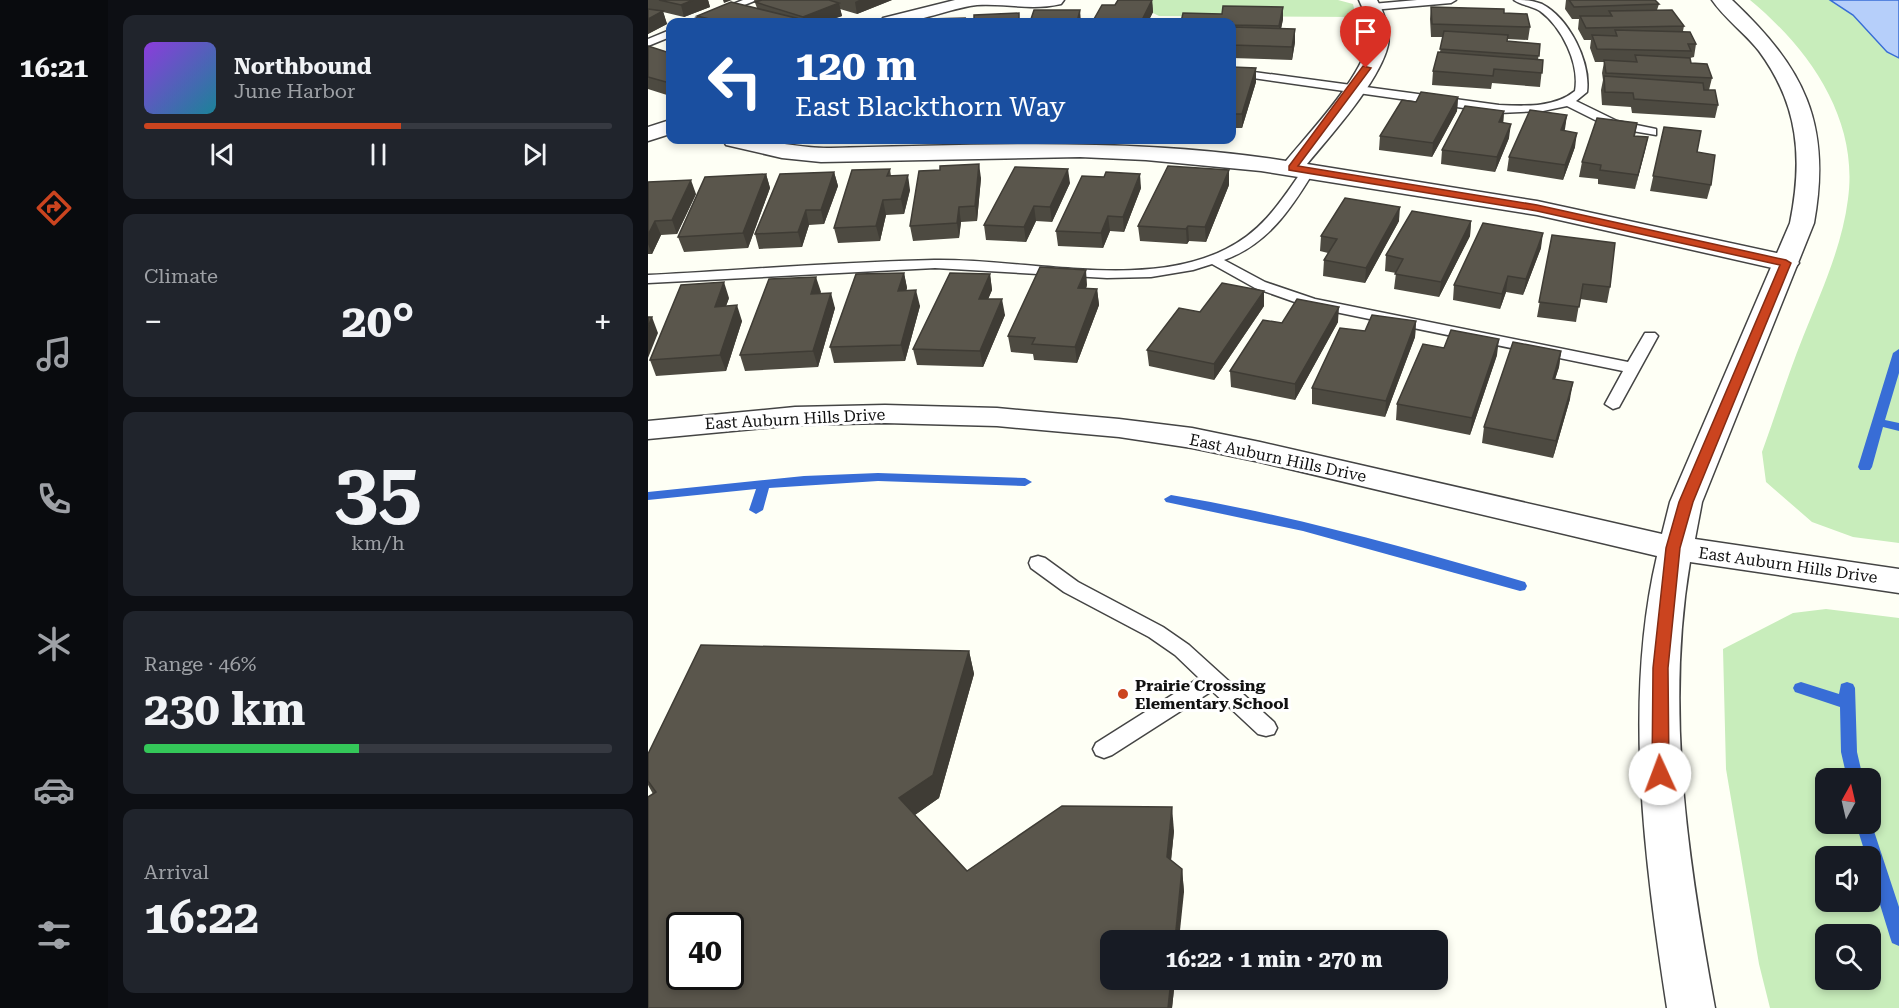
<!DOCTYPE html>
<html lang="en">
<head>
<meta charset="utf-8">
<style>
  :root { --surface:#171b24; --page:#20242c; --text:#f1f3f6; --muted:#9ea1a6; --line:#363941; --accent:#cb441f }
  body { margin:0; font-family:"Roboto Serif",serif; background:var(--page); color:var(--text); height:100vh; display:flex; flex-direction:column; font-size:22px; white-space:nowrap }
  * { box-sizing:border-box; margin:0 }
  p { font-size:20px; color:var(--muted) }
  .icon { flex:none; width:33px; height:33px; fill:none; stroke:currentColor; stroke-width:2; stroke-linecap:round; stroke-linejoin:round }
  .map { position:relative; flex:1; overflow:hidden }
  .side { display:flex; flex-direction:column; gap:15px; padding:15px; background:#0d0f14; width:540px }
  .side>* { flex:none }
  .banner { position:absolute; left:18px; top:18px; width:570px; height:126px; border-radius:12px; box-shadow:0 3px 9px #0003; background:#1a4fa0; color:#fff; overflow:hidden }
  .needle { width:39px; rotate:8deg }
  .fabs { position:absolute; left:1167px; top:768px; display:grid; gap:12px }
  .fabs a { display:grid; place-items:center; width:66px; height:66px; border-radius:12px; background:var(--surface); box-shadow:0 3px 9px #0003; font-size:30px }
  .speed { position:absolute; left:18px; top:912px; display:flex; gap:12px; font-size:30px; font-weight:700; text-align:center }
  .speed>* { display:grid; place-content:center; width:78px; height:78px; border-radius:50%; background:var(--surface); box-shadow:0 3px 9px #0003; line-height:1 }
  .speed .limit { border:3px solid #111; border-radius:9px; background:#fff; color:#111 }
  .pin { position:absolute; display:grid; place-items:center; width:51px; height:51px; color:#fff; margin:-62px -26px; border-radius:50% 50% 50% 0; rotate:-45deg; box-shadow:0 0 6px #0007 }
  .pin .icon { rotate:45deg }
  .me { position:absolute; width:66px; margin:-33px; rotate:358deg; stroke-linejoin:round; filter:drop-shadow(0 0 4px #0008) }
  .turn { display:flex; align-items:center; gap:21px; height:126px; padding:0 30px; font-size:27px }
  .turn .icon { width:78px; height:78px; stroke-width:2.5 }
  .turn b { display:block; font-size:42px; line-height:51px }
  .big { font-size:45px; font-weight:700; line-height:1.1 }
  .side .widget { flex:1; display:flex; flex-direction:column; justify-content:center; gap:9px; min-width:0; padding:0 21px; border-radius:12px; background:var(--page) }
  .side .dial { align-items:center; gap:0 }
  .dial b { font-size:78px; line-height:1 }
  .song { display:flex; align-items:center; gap:18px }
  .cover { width:72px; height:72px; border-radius:9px; background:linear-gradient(135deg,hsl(270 70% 55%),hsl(190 70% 35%)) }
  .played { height:6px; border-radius:3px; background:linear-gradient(90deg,var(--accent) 55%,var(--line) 55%) }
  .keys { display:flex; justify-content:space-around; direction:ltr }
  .heat { display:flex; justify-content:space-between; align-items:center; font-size:33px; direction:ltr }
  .charge { height:9px; border-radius:4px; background:linear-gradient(90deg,#34c759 46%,var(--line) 0) }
  .trip { position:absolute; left:452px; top:930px; width:348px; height:60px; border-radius:12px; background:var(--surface); box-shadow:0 3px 9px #0003; font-weight:700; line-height:60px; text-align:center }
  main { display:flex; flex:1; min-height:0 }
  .tabs { display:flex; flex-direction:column; width:108px; justify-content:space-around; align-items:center; background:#090b0e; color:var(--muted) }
  .tabs .icon { width:42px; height:42px }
  .tabs .selected { color:var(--accent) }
  .tabs b { font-size:27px; color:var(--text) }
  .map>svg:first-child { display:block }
  .green { fill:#c8edbb; fill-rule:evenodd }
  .water { fill:#b6cffa; stroke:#386dd6; stroke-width:1.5 }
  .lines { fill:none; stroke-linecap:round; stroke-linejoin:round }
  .stream { fill:#386dd6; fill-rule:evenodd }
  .service-casing { stroke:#444; stroke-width:3 }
  .minor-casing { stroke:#444; stroke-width:3 }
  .tertiary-casing { stroke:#444; stroke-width:3 }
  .service { fill:#fff; fill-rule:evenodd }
  .minor { fill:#fff; fill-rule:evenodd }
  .tertiary { fill:#fff; fill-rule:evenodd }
  .wall { fill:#4d4a41 }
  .shaded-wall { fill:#3f3c35 }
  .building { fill:#5a564c; stroke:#3f3c35; stroke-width:1.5; fill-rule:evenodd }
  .route { fill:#cb441f; stroke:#842c14; stroke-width:1.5 }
  .poi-dot { fill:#cb441f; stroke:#fff; stroke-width:2 }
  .labels { text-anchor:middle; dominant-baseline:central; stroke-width:6; stroke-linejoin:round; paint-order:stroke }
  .street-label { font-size:16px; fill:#111; stroke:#fff }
  .poi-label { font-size:16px; font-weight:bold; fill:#111; stroke:#fff; text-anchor:start }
</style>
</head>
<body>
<main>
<nav class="tabs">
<b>16:21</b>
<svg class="icon selected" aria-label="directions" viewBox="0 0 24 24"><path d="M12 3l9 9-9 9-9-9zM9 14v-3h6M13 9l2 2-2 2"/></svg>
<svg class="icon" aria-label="music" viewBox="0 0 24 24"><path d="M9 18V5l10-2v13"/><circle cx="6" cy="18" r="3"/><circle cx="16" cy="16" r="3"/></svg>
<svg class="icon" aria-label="phone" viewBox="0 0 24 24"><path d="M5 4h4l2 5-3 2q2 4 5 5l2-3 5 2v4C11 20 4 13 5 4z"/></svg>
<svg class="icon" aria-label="climate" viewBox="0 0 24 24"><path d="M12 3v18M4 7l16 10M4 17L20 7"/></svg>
<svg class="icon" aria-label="car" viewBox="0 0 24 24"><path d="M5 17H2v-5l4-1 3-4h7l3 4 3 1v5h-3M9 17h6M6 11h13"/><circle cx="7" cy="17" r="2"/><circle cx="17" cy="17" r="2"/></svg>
<svg class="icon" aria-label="filters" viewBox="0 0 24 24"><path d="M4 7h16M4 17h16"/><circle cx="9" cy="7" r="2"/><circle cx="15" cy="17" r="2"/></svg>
</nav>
<section class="side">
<div class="widget">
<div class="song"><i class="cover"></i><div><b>Northbound</b><p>June Harbor</p></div></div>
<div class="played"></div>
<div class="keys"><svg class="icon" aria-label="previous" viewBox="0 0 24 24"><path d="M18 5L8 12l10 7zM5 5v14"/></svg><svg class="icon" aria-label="pause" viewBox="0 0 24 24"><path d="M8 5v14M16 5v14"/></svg><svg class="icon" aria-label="next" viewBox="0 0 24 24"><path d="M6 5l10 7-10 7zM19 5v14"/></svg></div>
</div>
<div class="widget"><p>Climate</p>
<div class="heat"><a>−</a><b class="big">20°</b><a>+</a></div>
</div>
<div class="widget dial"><b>35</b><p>km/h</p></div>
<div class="widget"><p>Range · 46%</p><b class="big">230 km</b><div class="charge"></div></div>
<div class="widget"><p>Arrival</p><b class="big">16:22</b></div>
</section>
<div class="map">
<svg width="1251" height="1008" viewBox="0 0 1251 1008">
  <rect width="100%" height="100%" fill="#fefff5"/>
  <g class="green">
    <polygon points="479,0 690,0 705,4 708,17 511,16"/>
    <path d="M1102,0h149v543l-46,-6 -41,-15 -46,-40 -4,-30c14,-38 26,-78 41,-115 18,-45 39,-90 45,-138 11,-81 -40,-151 -98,-199z"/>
    <path d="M1178,609l73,9v390h-129l-11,-44 -33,-195 -3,-120 70,-36zM1222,778v46h-44v-46zM1222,856v46h-44v-46zM1222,934v46h-44v-46z"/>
  </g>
  <polygon class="water" points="1182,0 1251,0 1251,58 1239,52 1205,15"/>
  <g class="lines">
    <g class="stream">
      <polygon points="1251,349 1251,373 1237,420 1251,423 1251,431 1235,427 1224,467 1222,470 1212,470 1210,467 1245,353"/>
      <polygon points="230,473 377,478 384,482 377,486 230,481 121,488 115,510 108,514 101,510 108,489 0,500 0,492 156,476"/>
      <path d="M523,495c120,20 237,53 354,87l2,4 -2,4 -5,1 -217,-60 -137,-29 -2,-3z"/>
      <polygon points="1153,682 1191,694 1193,684 1199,682 1205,684 1207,688 1209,752 1215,778 1199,778 1193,752 1192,707 1147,692 1145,688 1147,684"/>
      <polygon points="1222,819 1251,907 1251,946 1244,943 1242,937 1222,872 1222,856 1218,856 1208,824 1222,824"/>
    </g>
    <defs>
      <g id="service">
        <polygon points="95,0 109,0 53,22 40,22"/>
        <polygon points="769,0 808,0 803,3 724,10 719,7 724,4"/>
        <path d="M866,0c10,0 18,0 28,4 27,14 49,58 45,88l-11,9 41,20 39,8v6l-47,-8 -42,-21 -24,5 -44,2 -267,-38v-6l267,36c26,1 55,3 76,-14 5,-27 -13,-64 -35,-80 -8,-5 -19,-6 -26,-11z"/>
        <polygon points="22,30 22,37 0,46 0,39"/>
        <path d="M660,167l6,4c-23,38 -46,73 -90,89l41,22 50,17 313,63 17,-29h10l3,3 -39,71 -6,2 -8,-5 18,-33 -317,-65 -51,-18 -43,-24 -19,6 -42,7 -44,1 -172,-10 -287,15v-8c95,-5 191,-13 286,-15 90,-2 210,31 292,-11 37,-18 55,-48 78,-81z"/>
        <polygon points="390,556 397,558 430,582 515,627 541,645 626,722 629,728 626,734 618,736 610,734 564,691 464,755 456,758 448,755 445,749 448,743 551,678 527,655 501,637 416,592 383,568 381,563 383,558"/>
      </g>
      <g id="minor">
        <path d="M307,0h109l-3,4c-30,7 -55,-1 -84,1 -33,4 -62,21 -96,17l2,-4z"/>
        <path d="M711,0h18c7,13 14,29 11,45 -8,36 -57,90 -81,119l230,37 249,54 9,3 4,5 -4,5 -9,3 -249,-56 -276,-44 -115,-11 -66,-3 -259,5 -39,-4 -56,-13 -3,-5c36,-4 72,9 108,8 152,-3 304,-11 455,13 24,-29 73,-81 82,-117 4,-15 -3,-31 -9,-44z"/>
        <polygon points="22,120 22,134 0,141 0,127"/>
      </g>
      <path id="tertiary" d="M1064,0h20c72,68 100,123 82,223l-112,279 -7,37 204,30v24l-209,-31c-25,149 -2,299 25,446h-48c-22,-144 -44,-308 -10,-452l-397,-94 -68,-14 -73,-11 -122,-11 -112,-3 -90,2 -147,14v-18l147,-14 90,-2 112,3 122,11 73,9 68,14 402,92 8,-32 120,-279c13,-64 9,-118 -31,-172 -14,-18 -34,-32 -47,-51z"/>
    </defs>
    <use href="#service" class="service-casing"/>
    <use href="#minor" class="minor-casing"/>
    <use href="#tertiary" class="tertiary-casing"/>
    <use href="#service" class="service"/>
    <use href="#minor" class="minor"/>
    <use href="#tertiary" class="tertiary"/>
  </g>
  <g class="wall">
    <polygon points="0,0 60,0 62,7 36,17 15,12 19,24 0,34"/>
    <polygon points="106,0 244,0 209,14 192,9 194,16 176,22 51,22 49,16 109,8"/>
    <polygon points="504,0 505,12 500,22 446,22 446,19 467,5"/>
    <polygon points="918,0 1007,0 1011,4 1009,10 1036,26 1035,31 1048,44 1046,57 1042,58 1043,63 1064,78 1061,90 1070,105 1067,118 984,113 983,107 954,105 953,90 955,80 954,73 956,62 947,62 942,48 943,40 936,40 930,29 931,19 924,19 917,9"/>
    <polygon points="783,7 856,13 882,27 880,40 859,39 859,41 892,44 890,60 895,60 892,87 844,83 843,89 784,85 785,71 792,52 795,37 783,37 782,19"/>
    <polygon points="635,19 633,29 647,29 647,42 644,60 584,58 584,22"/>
    <polygon points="22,28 22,43 18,30"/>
    <polygon points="0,46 22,53 22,96 0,89"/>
    <polygon points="584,67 608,68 608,82 594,128 584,128"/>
    <polygon points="810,97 809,111 784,157 731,150 732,136 768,102"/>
    <polygon points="856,111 855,123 861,138 847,172 793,164 794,150"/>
    <polygon points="919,115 916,131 927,147 915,180 859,171 861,157"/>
    <polygon points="989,123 987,136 1000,137 987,189 950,184 950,179 931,177 934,162"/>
    <polygon points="1016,127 1049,152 1063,185 1059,199 1002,191"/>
    <polygon points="242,169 243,176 262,190 256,214 238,215 232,241 190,243 186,228"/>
    <polygon points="186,172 190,186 176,224 161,225 154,247 111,249 107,234"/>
    <polygon points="118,174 122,188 100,248 36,252 30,237"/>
    <polygon points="333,178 329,221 313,222 311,238 265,241 262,226"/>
    <polygon points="0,182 48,194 29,234 13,235 4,254 0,254"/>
    <polygon points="422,183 404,222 388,221 378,242 338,240 336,225"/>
    <polygon points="581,185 558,242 541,241 539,244 492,241 490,226"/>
    <polygon points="493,188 476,232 462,231 455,248 410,246 408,231"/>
    <polygon points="751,221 717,283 675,276 676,260 680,253 672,251 673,236"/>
    <polygon points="823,221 822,236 791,297 746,289 748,273 737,271 738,255"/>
    <polygon points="904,235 962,287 959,303 932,299 928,322 889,317"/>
    <polygon points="893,248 875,295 858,292 852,309 805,300 806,285"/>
    <polygon points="256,273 259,288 258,291 272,306 257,361 186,363 182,347"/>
    <polygon points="342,274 344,290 340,299 357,315 335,367 269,365 265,349"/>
    <polygon points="439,285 438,289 449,289 451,305 429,363 386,360 385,354 363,352 360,336"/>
    <polygon points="173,292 172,293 187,308 170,367 97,371 92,355"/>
    <polygon points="81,298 78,306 94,321 78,371 8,376 2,360"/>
    <polygon points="616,306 566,380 501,366 499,350 552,312"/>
    <polygon points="768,321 767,337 737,417 664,404 664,388 717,331"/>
    <polygon points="690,322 647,400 583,387 582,371 634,323"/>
    <polygon points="913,351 911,367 907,379 922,399 905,458 834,443 836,427"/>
    <polygon points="849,355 822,435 748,420 749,404"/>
    <polygon points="321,651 326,674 291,798 267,815 319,871 526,831 523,860 534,869 536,892 462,980 527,980 524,1008 0,1008 5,794 0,785 0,754"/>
  </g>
  <g class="shaded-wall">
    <polygon points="45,0 60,0 62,7 36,17 33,5"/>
    <polygon points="75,0 84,0 76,3"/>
    <polygon points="211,0 244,0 209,14 207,2"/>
    <polygon points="504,0 505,12 500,22 493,22"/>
    <polygon points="191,3 194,16 176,22 156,22 155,17"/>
    <polygon points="635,7 635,19 631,38 631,26"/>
    <polygon points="432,10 433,22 429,22"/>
    <polygon points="15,11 19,24 0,34 0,19"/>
    <polygon points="148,18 150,22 138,22"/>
    <polygon points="647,29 647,42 644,60 644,47"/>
    <polygon points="608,68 608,82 594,128 594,114"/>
    <polygon points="22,81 22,96 18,82"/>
    <polygon points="810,97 809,111 784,157 785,143"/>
    <polygon points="856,111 855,125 851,122"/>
    <polygon points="919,115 917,129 911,145 913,130"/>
    <polygon points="863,124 861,138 847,172 849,157"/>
    <polygon points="929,133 927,147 915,180 917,165"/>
    <polygon points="1000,137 997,151 987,189 990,175"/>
    <polygon points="331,164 333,178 329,221 327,206"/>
    <polygon points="420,169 422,183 404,222 402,207"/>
    <polygon points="581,170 581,185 558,242 557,227"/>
    <polygon points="186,172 190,186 176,224 173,210"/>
    <polygon points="118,174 122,188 100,248 95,233"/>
    <polygon points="492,174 493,188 476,232 475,217"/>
    <polygon points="260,175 262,190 256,214 253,199"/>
    <polygon points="43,180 48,194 29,234 24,220"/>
    <polygon points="235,200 238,215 232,241 228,226"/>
    <polygon points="386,206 388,221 378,242 376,227"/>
    <polygon points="311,207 313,222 311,238 309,223"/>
    <polygon points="752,207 751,221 717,283 718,268"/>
    <polygon points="158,210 161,225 154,247 150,232"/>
    <polygon points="460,216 462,231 455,248 453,233"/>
    <polygon points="7,221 13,235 4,254 0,244 0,235"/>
    <polygon points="823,221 822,236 791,297 793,282"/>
    <polygon points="540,226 541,241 539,244 538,229"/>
    <polygon points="895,233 893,248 875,295 878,279"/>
    <polygon points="438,270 439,285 432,304 430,288"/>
    <polygon points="256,273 259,288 253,307 250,291"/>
    <polygon points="342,274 344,290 334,314 331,299"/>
    <polygon points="860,276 858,292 852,309 854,294"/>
    <polygon points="168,277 173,292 167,309 163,294"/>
    <polygon points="76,282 81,298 72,322 67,307"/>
    <polygon points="449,289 451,305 429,363 427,347"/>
    <polygon points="268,290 272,306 257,361 253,345"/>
    <polygon points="616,291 616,306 566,380 566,364"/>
    <polygon points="183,293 187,308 170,367 165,351"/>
    <polygon points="354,299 357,315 335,367 332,351"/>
    <polygon points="89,305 94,321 78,371 72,355"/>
    <polygon points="691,307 690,322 647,400 647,384"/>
    <polygon points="4,317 10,333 0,358 0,327"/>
    <polygon points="768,321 767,337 737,417 738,401"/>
    <polygon points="851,339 849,355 822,435 824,418"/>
    <polygon points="913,351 911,367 902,395 905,379"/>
    <polygon points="925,382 922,399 905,458 908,441"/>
    <polygon points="321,651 326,674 291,798 258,821 251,798"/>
    <polygon points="524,807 526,831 521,880 519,857"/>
    <polygon points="534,869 536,892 531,940 527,940"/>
    <polygon points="523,980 527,980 524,1008 520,1008"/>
  </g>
  <g class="building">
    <polygon points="11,0 45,0 33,5"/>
    <polygon points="114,0 181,0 191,3 155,17 107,2"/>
    <polygon points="470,0 504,0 493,22 463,22 465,20 446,19 454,5 467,5"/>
    <polygon points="921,0 1007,0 1011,4 926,7"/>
    <polygon points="83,2 148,18 138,22 74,22 49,16"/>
    <polygon points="575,6 635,7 631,26 584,25 584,22 533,22 535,13 574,14"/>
    <polygon points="783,7 856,9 856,13 879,14 882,27 784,24"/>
    <polygon points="0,9 15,11 0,19"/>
    <polygon points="386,10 432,10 429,22 382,22"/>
    <polygon points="1024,10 1036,26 938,28 932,16 964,16 961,11"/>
    <polygon points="371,13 371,22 326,22 326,15"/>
    <polygon points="317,18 315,22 279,22 280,19"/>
    <polygon points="584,27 647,29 644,47 584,45"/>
    <polygon points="967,30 1042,32 1048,44 1040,44 1043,51 949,49 944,35 969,36"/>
    <polygon points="796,31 860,35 859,41 892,44 891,56 792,49"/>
    <polygon points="0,46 22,53 22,81 18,82 0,77"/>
    <polygon points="790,52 895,60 894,73 846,69 845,76 785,71"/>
    <polygon points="987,55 1042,58 1043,63 1059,64 1064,78 958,73 956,60 989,62"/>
    <polygon points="584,67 608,68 594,114 584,114"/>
    <polygon points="956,76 1055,83 1056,90 1067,90 1070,105 986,99 985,93 957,92"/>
    <polygon points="773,92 810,97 785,143 732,136 754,100 768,102"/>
    <polygon points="817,106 856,111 851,122 863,124 849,157 794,150"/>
    <polygon points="882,110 919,115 913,130 929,133 917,165 861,157"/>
    <polygon points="949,118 989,123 986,136 1000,137 990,175 952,170 953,165 934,162"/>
    <polygon points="1016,127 1053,131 1049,152 1067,155 1063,185 1005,176"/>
    <polygon points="331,164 327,206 311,207 309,223 262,226 271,171 292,170 292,166"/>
    <polygon points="520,166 581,170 557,227 540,226 538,229 490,226"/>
    <polygon points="367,167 420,169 402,207 386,206 376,227 336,225"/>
    <polygon points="242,169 239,176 260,175 253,199 235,200 228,226 186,228 204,170"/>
    <polygon points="186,172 173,210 158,210 150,232 107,234 132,174"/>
    <polygon points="458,172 492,174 475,217 460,216 453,233 408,231 434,176 456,177"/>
    <polygon points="118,174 95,233 30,237 57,177"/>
    <polygon points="43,180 24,220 7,221 0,235 0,182"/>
    <polygon points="697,198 752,207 718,268 676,260 689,239 673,236"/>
    <polygon points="764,211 823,221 793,282 747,274 755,259 738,255"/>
    <polygon points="835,223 895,233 878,279 860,276 854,294 806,285"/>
    <polygon points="904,235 967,243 962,287 935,284 931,307 891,302"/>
    <polygon points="392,267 438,270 430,288 449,289 427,347 384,344 387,338 360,336"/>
    <polygon points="256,273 250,291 268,290 253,345 182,347 208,274"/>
    <polygon points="302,273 342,274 331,299 354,299 332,351 265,349"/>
    <polygon points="168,277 163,294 183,293 165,351 92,355 121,279"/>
    <polygon points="76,282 67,307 89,305 72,355 2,360 33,285"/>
    <polygon points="574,283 616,291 566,364 499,350 531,308 552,312"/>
    <polygon points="649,299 691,307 647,384 582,371 615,320 634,323"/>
    <polygon points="724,315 768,321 738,401 664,388 692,328 717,331"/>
    <polygon points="0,317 4,317 0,327"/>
    <polygon points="803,330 851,339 824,418 749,404 775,344 796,348"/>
    <polygon points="865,342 913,351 905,379 925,382 908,441 836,427"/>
    <path d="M53,645l268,6 -36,124 -34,23 68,73 95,-65 110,1 -5,50 15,12 -7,71h-65v40h61l-3,28h-520v-211l8,-5 -8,-11v-27zM32,926h50v50h-50z"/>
  </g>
  <polygon class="route" points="715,66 723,68 650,166 889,205 1138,260 1143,263 1045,502 1032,548 1020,668 1021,774 1018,779 1012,781 1007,779 1004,774 1005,668 1018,548 1031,502 1132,265 889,211 641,170 641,166"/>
  <circle class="poi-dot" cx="475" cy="694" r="6"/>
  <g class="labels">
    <g class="street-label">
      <text transform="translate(147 419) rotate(-3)">East Auburn Hills Drive</text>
      <text transform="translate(630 458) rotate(12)">East Auburn Hills Drive</text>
      <text transform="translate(1140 565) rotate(8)">East Auburn Hills Drive</text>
    </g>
    <g class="poi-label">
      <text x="487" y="685">Prairie Crossing<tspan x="487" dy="18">Elementary School</tspan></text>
    </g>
  </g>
</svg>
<div class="fabs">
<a><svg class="needle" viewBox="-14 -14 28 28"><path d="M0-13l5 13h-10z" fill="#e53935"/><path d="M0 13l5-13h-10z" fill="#9ea1a6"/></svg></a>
<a><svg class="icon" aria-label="sound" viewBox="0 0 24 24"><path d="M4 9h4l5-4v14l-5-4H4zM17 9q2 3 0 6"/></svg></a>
<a><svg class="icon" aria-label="search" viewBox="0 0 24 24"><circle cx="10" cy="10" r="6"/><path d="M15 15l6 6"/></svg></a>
</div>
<div class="speed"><div class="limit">40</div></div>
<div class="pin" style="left:718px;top:68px;background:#d93025"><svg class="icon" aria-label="arrive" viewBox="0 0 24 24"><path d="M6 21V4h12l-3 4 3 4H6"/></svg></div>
<svg class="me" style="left:1012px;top:774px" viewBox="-20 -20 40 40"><circle r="19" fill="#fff"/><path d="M0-13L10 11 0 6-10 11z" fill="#cb441f"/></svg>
<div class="trip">16:22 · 1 min · 270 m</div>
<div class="banner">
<div class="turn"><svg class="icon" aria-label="left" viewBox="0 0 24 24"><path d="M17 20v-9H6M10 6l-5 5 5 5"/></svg><div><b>120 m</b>East Blackthorn Way</div></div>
</div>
</div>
</main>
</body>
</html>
